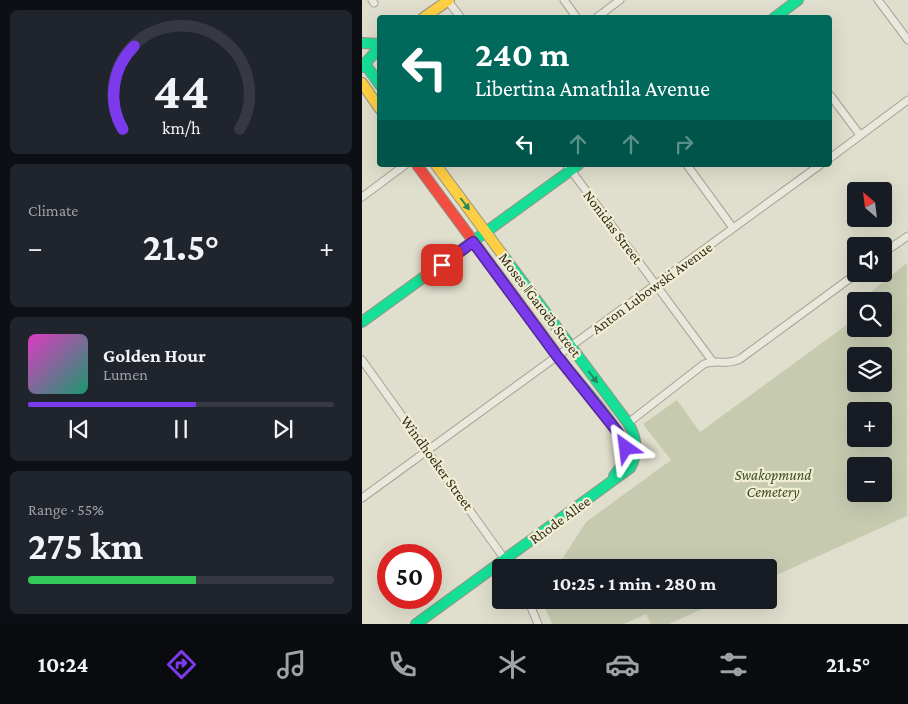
<!DOCTYPE html>
<html lang="en">
<head>
<meta charset="utf-8">
<style>
  :root { --surface:#171b24; --page:#20242c; --text:#f1f3f6; --muted:#9ea1a6; --line:#363941; --accent:#7c3aed }
  body { margin:0; font-family:"Crimson Pro",serif; background:var(--page); color:var(--text); height:100vh; display:flex; flex-direction:column; font-size:19px; white-space:nowrap }
  * { box-sizing:border-box; margin:0 }
  p { font-size:16px; color:var(--muted) }
  .icon { flex:none; width:28px; height:28px; fill:none; stroke:currentColor; stroke-width:2; stroke-linecap:round; stroke-linejoin:round }
  .map { position:relative; flex:1; overflow:hidden }
  .panel { display:flex; flex-direction:column; gap:10px; padding:10px; background:#0d0f14; width:362px }
  .panel>* { flex:none }
  .guide { position:absolute; left:15px; top:15px; width:455px; height:152px; border-radius:5px; box-shadow:0 5px 20px #0002; background:#00695c; color:#fff; overflow:hidden }
  .needle { width:32px; rotate:332deg }
  .tools { position:absolute; left:485px; top:182px; display:grid; gap:10px }
  .tools a { display:grid; place-items:center; width:45px; height:45px; border-radius:5px; background:var(--surface); box-shadow:0 5px 20px #0002; font-size:25px }
  .speed { position:absolute; left:15px; top:544px; display:flex; gap:10px; font-size:25px; font-weight:700; text-align:center }
  .speed>* { display:grid; place-content:center; width:65px; height:65px; border-radius:50%; background:var(--surface); box-shadow:0 5px 20px #0002; line-height:1 }
  .speed .limit { border:8px solid #d22; background:#fff; color:#111 }
  .pin { position:absolute; display:grid; place-items:center; width:42px; height:42px; color:#fff; margin:-21px; border-radius:10px; box-shadow:0 2px 8px #0006 }
  .me { position:absolute; width:55px; margin:-28px; rotate:329deg; stroke-linejoin:round; filter:drop-shadow(0 0 4px #0008) }
  .turn { display:flex; align-items:center; gap:18px; height:105px; padding:0 15px; font-size:22px }
  .turn .icon { width:65px; height:65px; stroke-width:2.5 }
  .turn b { display:block; font-size:35px; line-height:42px }
  .lanes { display:flex; align-items:center; height:48px; padding:0 15px; background:#0003; justify-content:center; gap:25px; direction:ltr }
  .lanes .off { opacity:.35 }
  .big { font-size:38px; font-weight:700; line-height:1.1 }
  .panel .widget { flex:1; display:flex; flex-direction:column; justify-content:center; gap:8px; min-width:0; padding:0 18px; border-radius:8px; background:var(--page) }
  .panel .dial { align-items:center; gap:0 }
  .dial svg { height:130px; overflow:visible; fill:none; stroke:var(--line); stroke-width:7; stroke-linecap:round; text-anchor:middle }
  .dial text { fill:var(--text); stroke:none }
  .song { display:flex; align-items:center; gap:15px }
  .cover { width:60px; height:60px; border-radius:8px; background:linear-gradient(135deg,hsl(310 70% 55%),hsl(160 70% 35%)) }
  .played { height:5px; border-radius:2px; background:linear-gradient(90deg,var(--accent) 55%,var(--line) 55%) }
  .keys { display:flex; justify-content:space-around; direction:ltr }
  .heat { display:flex; justify-content:space-between; align-items:center; font-size:28px; direction:ltr }
  .charge { height:8px; border-radius:4px; background:linear-gradient(90deg,#34c759 55%,var(--line) 0) }
  .trip { position:absolute; left:130px; top:559px; width:285px; height:50px; border-radius:5px; background:var(--surface); box-shadow:0 5px 20px #0002; font-weight:700; line-height:50px; text-align:center }
  .tabs { display:flex; height:80px; justify-content:space-around; align-items:center; background:#090b0e; color:var(--muted) }
  .tabs .icon { width:35px; height:35px }
  .tabs .active { color:var(--accent) }
  .tabs b { font-size:22px; color:var(--text) }
  main { display:flex; flex:1; min-height:0 }
  .map>svg:first-child { display:block }
  .cemetery { fill:#c6cbb0; fill-rule:evenodd }
  .lines { fill:none; stroke-linecap:round; stroke-linejoin:round }
  .street-casing { stroke:#a5a396; stroke-width:9 }
  .fast-casing { stroke:#959386; stroke-width:12 }
  .slow-casing { stroke:#959386; stroke-width:12 }
  .jam-casing { stroke:#959386; stroke-width:12 }
  .street { stroke:#e9e8dd; stroke-width:7 }
  .fast { stroke:#16e098; stroke-width:10 }
  .slow { stroke:#ffcf43; stroke-width:10 }
  .jam { stroke:#f24e42; stroke-width:10 }
  .oneway { fill:#24865c }
  .route-casing { stroke:#51269a; stroke-width:12 }
  .route { stroke:#7c3aed; stroke-width:9 }
  .labels { text-anchor:middle; dominant-baseline:central; stroke-width:4.5; stroke-linejoin:round; paint-order:stroke }
  .street-label { font-size:15px; fill:#332d1f; stroke:#f1eed4 }
  .park-label { font-size:15px; font-style:italic; fill:#3c4d28; stroke:#f1eed4 }
</style>
</head>
<body>
<main>
<section class="panel">
<div class="widget dial"><svg viewBox="0 0 100 80">
<path d="M14 69A42 42 0 1 1 86 69"/>
<path d="M14 69A42 42 0 0 1 21 18" stroke="#7c3aed"/>
<text x="50" y="56" font-size="32" font-weight="700">44</text>
<text x="50" y="72" font-size="11">km/h</text>
</svg></div>
<div class="widget"><p>Climate</p>
<div class="heat"><a>−</a><b class="big">21.5°</b><a>+</a></div>
</div>
<div class="widget">
<div class="song"><i class="cover"></i><div><b>Golden Hour</b><p>Lumen</p></div></div>
<div class="played"></div>
<div class="keys"><svg class="icon" aria-label="previous" viewBox="0 0 24 24"><path d="M18 5L8 12l10 7zM5 5v14"/></svg><svg class="icon" aria-label="pause" viewBox="0 0 24 24"><path d="M8 5v14M16 5v14"/></svg><svg class="icon" aria-label="next" viewBox="0 0 24 24"><path d="M6 5l10 7-10 7zM19 5v14"/></svg></div>
</div>
<div class="widget"><p>Range · 55%</p><b class="big">275 km</b><div class="charge"></div></div>
</section>
<div class="map">
<svg width="546" height="624" viewBox="0 0 546 624">
  <rect width="100%" height="100%" fill="#e0dfcd"/>
  <g class="cemetery">
    <path d="M545,263v253l-139,63v-11l-211,-1 29,-45 85,-62 -28,-36 34,-24 23,32 156,-114v11h27v-28h-24zM494,356h27v28h-27zM494,411h27v28h-27zM494,466h27v28h-27z"/>
    <polygon points="180,600 360,600 307,624 289,624 284,614 262,624 190,624"/>
  </g>
  <g class="lines">
    <defs>
      <g id="street">
        <polyline points="10,0 12,3"/>
        <polyline points="202,0 215,18"/>
        <polyline points="516,0 546,40"/>
        <polyline points="86,1 99,18"/>
        <polyline points="234,18 258,0"/>
        <polyline points="468,95 498,135"/>
        <polyline points="468,158 546,100"/>
        <polyline points="205,165 351,362"/>
        <polyline points="325,165 371,228"/>
        <polyline points="0,197 43,165"/>
        <polyline points="521,253 546,236"/>
        <polyline points="0,360 149,568"/>
        <path d="M266,423l76,-59c14,-5 22,2 36,-5l116,-85"/>
        <polyline points="0,498 458,165"/>
        <polyline points="166,600 176,624"/>
      </g>
      <g id="fast">
        <polyline points="412,18 436,0"/>
        <polyline points="0,43 18,44"/>
        <polyline points="3,64 18,85"/>
        <polyline points="0,67 16,49"/>
        <polyline points="0,322 216,165"/>
        <path d="M205,368c13,16 58,66 59,84 0,9 -6,17 -12,24"/>
        <path d="M54,624l214,-156c9,-16 7,-30 -2,-45l-126,-169"/>
      </g>
      <g id="slow">
        <polyline points="61,18 87,0"/>
        <polyline points="0,83 18,109"/>
        <polyline points="74,165 140,254"/>
      </g>
      <polyline id="jam" points="55,165 205,368"/>
    </defs>
    <use href="#street" class="street-casing"/>
    <use href="#fast" class="fast-casing"/>
    <use href="#slow" class="slow-casing"/>
    <use href="#jam" class="jam-casing"/>
    <use href="#street" class="street"/>
    <use href="#fast" class="fast"/>
    <use href="#slow" class="slow"/>
    <use href="#jam" class="jam"/>
  </g>
  <defs><path id="oneway-solid" d="M-6-.8H1V-3.2L6.5 0L1 3.2V.8H-6Z" transform="scale(1.25)"/></defs>
  <g class="oneway">
    <use href="#oneway-solid" transform="translate(103 204) rotate(53)"/>
    <use href="#oneway-solid" transform="translate(231 377) rotate(53)"/>
  </g>
  <g class="lines">
    <defs>
      <polyline id="route" points="80,265 111,242 195,356 258,435 264,448"/>
    </defs>
    <use href="#route" class="route-casing"/>
    <use href="#route" class="route"/>
  </g>
  <g class="labels">
    <g class="street-label">
      <text transform="translate(251 227) rotate(53)">Nonidas Street</text>
      <text transform="translate(290 288) rotate(-36)">Anton Lubowski Avenue</text>
      <text transform="translate(178 305) rotate(53)">Moses ǁGaroëb Street</text>
      <text transform="translate(75 463) rotate(54)">Windhoeker Street</text>
      <text transform="translate(198 520) rotate(-36)">Rhode Allee</text>
    </g>
    <g class="park-label">
      <text x="411" y="475">Swakopmund<tspan x="411" dy="17">Cemetery</tspan></text>
    </g>
  </g>
</svg>
<div class="tools">
<a><svg class="needle" viewBox="-14 -14 28 28"><path d="M0-13l5 13h-10z" fill="#e53935"/><path d="M0 13l5-13h-10z" fill="#9ea1a6"/></svg></a>
<a><svg class="icon" aria-label="sound" viewBox="0 0 24 24"><path d="M4 9h4l5-4v14l-5-4H4zM17 9q2 3 0 6"/></svg></a>
<a><svg class="icon" aria-label="search" viewBox="0 0 24 24"><circle cx="10" cy="10" r="6"/><path d="M15 15l6 6"/></svg></a>
<a><svg class="icon" aria-label="layers" viewBox="0 0 24 24"><path d="M12 4l9 5-9 5-9-5zM3 14l9 5 9-5"/></svg></a>
<a>+</a>
<a>−</a>
</div>
<div class="speed"><div class="limit">50</div></div>
<div class="pin" style="left:80px;top:265px;background:#d93025"><svg class="icon" aria-label="arrive" viewBox="0 0 24 24"><path d="M6 21V4h12l-3 4 3 4H6"/></svg></div>
<svg class="me" style="left:264px;top:448px" viewBox="-20 -20 40 40"><path d="M0-17L14 15 0 8-14 15z" fill="#7c3aed" stroke="#fff" stroke-width="4"/></svg>
<div class="trip">10:25 · 1 min · 280 m</div>
<div class="guide">
<div class="turn"><svg class="icon" aria-label="left" viewBox="0 0 24 24"><path d="M17 20v-9H6M10 6l-5 5 5 5"/></svg><div><b>240 m</b>Libertina Amathila Avenue</div></div>
<div class="lanes"><svg class="icon" aria-label="left" viewBox="0 0 24 24"><path d="M17 20v-9H6M10 6l-5 5 5 5"/></svg><svg class="icon off" aria-label="ahead" viewBox="0 0 24 24"><path d="M12 20V5M6 11l6-6 6 6"/></svg><svg class="icon off" aria-label="ahead" viewBox="0 0 24 24"><path d="M12 20V5M6 11l6-6 6 6"/></svg><svg class="icon off" aria-label="right" viewBox="0 0 24 24"><path d="M7 20v-9h11M14 6l5 5-5 5"/></svg></div>
</div>
</div>
</main>
<nav class="tabs">
<b>10:24</b>
<svg class="icon active" aria-label="directions" viewBox="0 0 24 24"><path d="M12 3l9 9-9 9-9-9zM9 14v-3h6M13 9l2 2-2 2"/></svg>
<svg class="icon" aria-label="music" viewBox="0 0 24 24"><path d="M9 18V5l10-2v13"/><circle cx="6" cy="18" r="3"/><circle cx="16" cy="16" r="3"/></svg>
<svg class="icon" aria-label="phone" viewBox="0 0 24 24"><path d="M5 4h4l2 5-3 2q2 4 5 5l2-3 5 2v4C11 20 4 13 5 4z"/></svg>
<svg class="icon" aria-label="climate" viewBox="0 0 24 24"><path d="M12 3v18M4 7l16 10M4 17L20 7"/></svg>
<svg class="icon" aria-label="car" viewBox="0 0 24 24"><path d="M5 17H2v-5l4-1 3-4h7l3 4 3 1v5h-3M9 17h6M6 11h13"/><circle cx="7" cy="17" r="2"/><circle cx="17" cy="17" r="2"/></svg>
<svg class="icon" aria-label="filters" viewBox="0 0 24 24"><path d="M4 7h16M4 17h16"/><circle cx="9" cy="7" r="2"/><circle cx="15" cy="17" r="2"/></svg>
<b>21.5°</b>
</nav>
</body>
</html>
